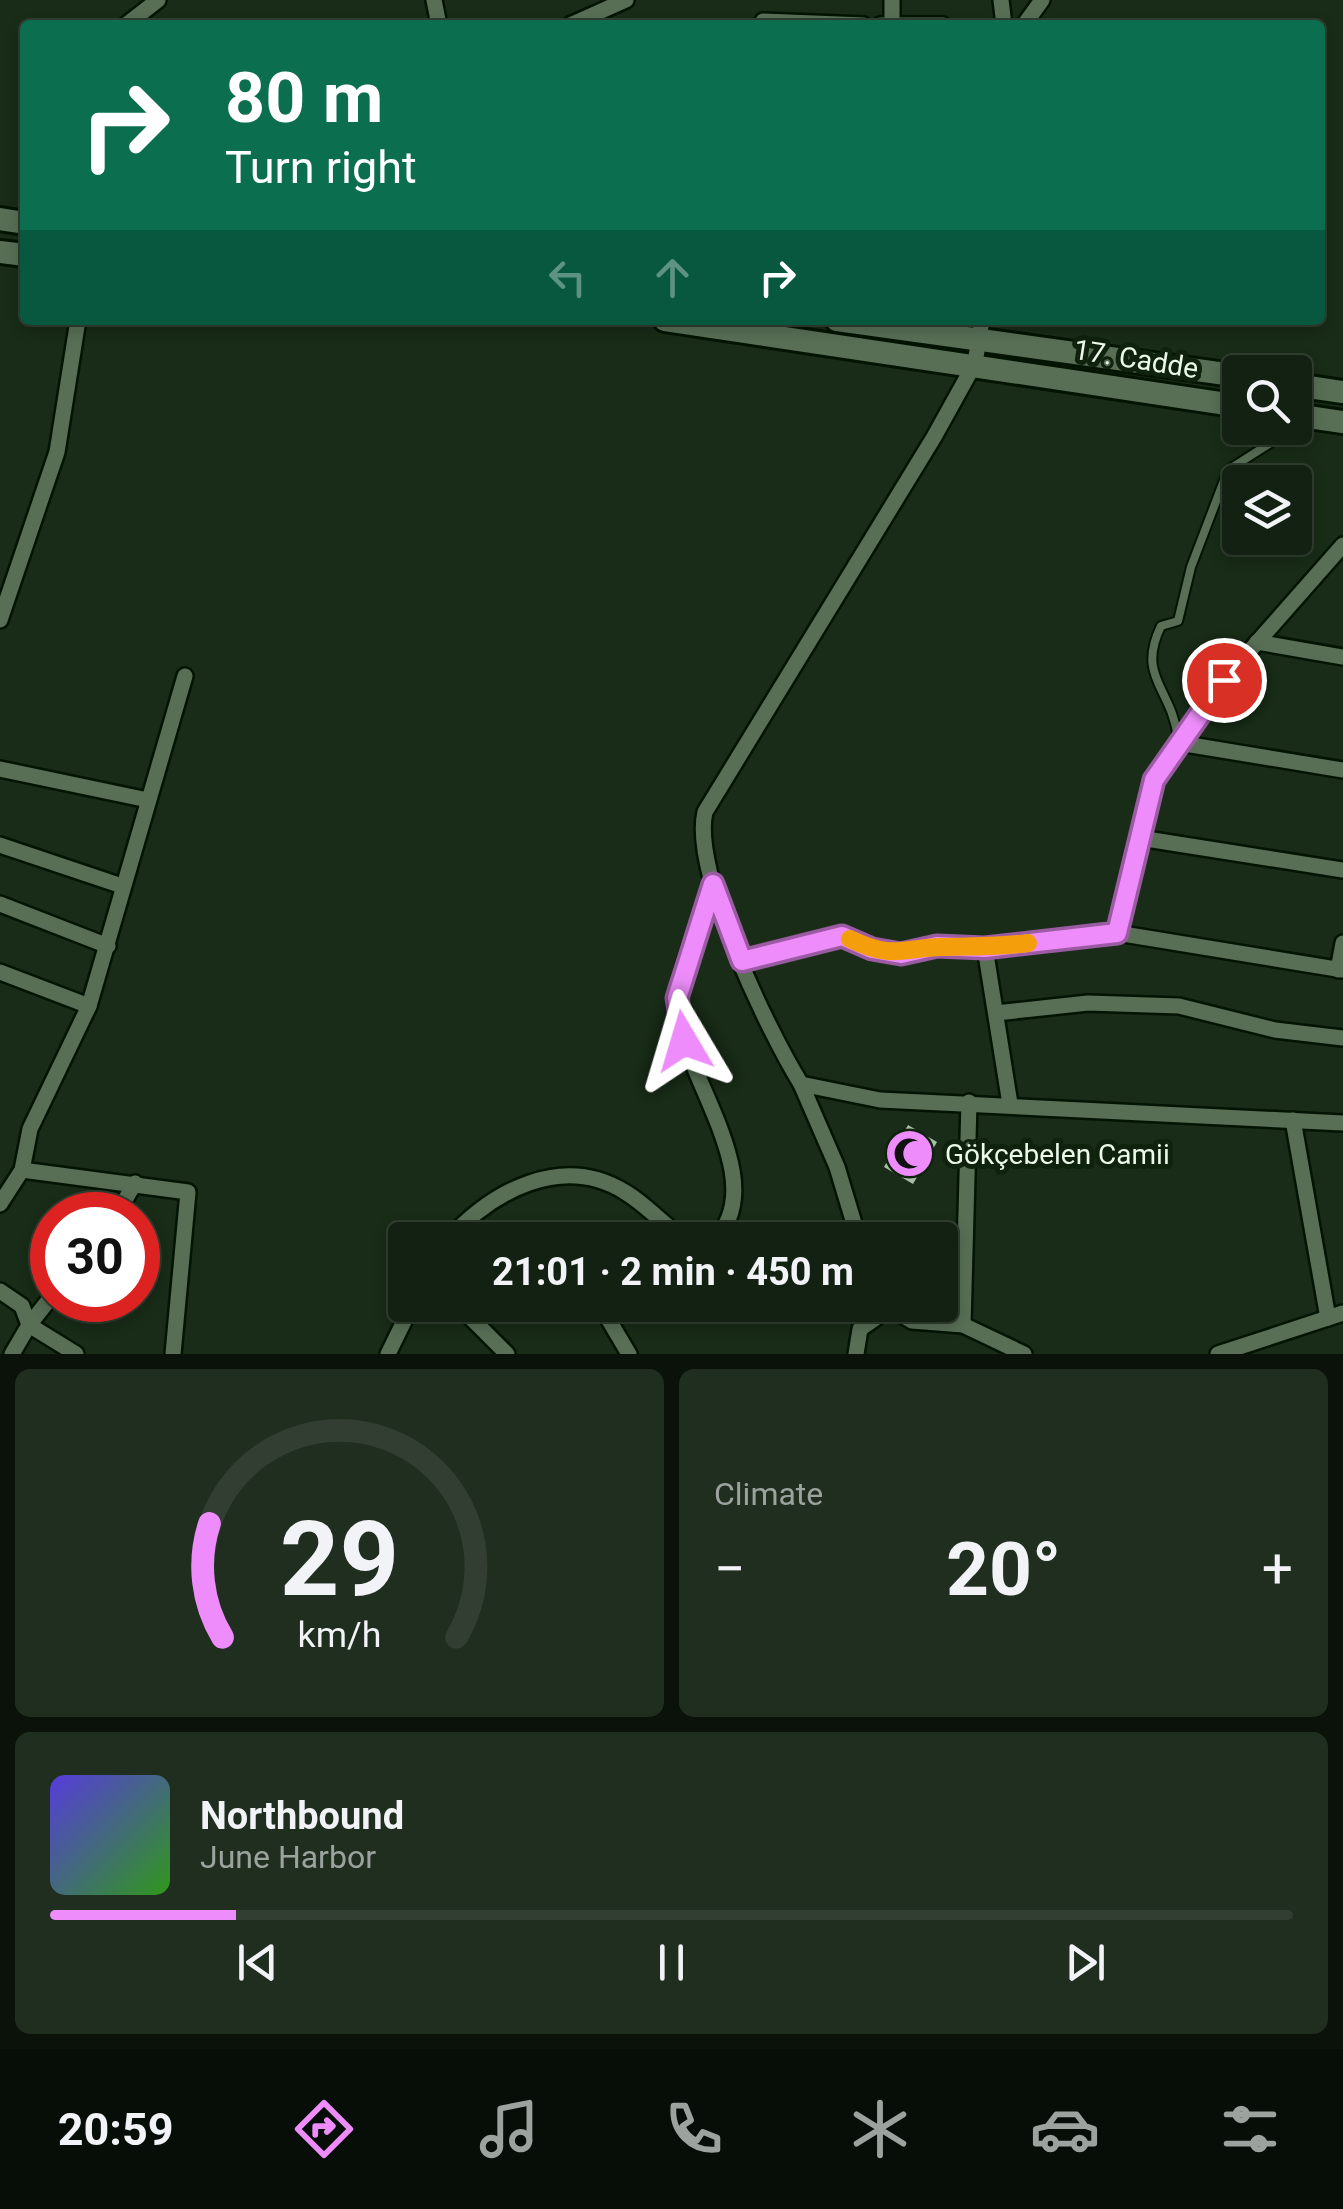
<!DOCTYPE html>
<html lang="en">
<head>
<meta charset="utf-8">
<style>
  :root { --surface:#122111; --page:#1f2e1f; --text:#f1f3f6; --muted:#9ca39f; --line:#313e31; --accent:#ed8cfa }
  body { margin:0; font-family:Roboto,sans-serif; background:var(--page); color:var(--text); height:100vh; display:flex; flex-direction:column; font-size:38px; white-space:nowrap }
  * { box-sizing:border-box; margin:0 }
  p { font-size:32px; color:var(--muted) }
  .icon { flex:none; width:55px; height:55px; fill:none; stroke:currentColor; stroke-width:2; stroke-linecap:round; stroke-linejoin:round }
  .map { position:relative; height:1354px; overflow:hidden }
  .sheet { display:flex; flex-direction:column; gap:15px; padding:15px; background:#0a1209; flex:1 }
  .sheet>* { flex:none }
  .hud { position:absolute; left:20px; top:20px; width:1305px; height:305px; border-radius:10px; box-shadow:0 5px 15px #0003,0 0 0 2px var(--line); background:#0b6e4f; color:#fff; overflow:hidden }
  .fabs { position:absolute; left:1222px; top:355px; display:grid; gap:20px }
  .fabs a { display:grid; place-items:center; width:90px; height:90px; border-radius:10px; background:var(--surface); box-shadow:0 5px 15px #0003,0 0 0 2px var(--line); font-size:50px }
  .speed { position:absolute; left:30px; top:1192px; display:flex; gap:20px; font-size:50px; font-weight:700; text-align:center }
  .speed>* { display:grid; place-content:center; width:130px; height:130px; border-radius:50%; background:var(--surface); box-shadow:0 5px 15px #0003,0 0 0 2px var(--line); line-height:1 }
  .speed .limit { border:15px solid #d22; background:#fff; color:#111 }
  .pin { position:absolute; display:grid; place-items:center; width:85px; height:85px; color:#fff; margin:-42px; border:5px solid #fff; border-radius:50%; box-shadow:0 2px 10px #0007 }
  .me { position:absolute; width:110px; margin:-55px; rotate:353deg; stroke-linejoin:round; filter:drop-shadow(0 0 8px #0008) }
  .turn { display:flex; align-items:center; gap:35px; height:210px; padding:0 40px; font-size:45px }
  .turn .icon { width:130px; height:130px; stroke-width:2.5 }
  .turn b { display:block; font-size:70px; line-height:85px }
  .lanes { display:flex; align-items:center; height:95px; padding:0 40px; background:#0003; justify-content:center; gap:50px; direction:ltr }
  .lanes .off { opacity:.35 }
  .big { font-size:75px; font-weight:700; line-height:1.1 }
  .sheet .widget { flex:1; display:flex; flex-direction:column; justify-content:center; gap:15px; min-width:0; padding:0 35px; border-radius:15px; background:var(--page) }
  .sheet .dial { align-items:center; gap:0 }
  .dial svg { height:260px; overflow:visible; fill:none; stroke:var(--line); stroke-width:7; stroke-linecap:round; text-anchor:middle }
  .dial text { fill:var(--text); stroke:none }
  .song { display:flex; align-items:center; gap:30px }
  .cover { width:120px; height:120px; border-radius:15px; background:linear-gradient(135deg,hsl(250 70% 55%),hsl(110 70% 35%)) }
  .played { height:10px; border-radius:5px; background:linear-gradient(90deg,var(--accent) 15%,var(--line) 15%) }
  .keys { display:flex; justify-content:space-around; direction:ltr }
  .heat { display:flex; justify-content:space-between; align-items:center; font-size:55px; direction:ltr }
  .sheet .tiles { flex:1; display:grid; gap:15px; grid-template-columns:1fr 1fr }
  .widget:last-child { grid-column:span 2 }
  .trip { position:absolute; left:388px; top:1222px; width:570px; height:100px; border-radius:10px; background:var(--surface); box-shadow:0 5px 15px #0003,0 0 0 2px var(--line); font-weight:700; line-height:100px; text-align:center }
  .menu { display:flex; height:160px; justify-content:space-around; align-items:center; background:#070d07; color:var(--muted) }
  .menu .icon { width:70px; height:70px }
  .menu .on { color:var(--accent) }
  .menu b { font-size:45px; color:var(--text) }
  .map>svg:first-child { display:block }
  .building { fill:#a8c0a5 }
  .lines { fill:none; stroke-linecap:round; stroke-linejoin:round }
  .lane-casing { stroke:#031403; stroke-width:12 }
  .street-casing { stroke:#031403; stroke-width:20 }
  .secondary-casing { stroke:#031403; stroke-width:28 }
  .lane { stroke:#586f56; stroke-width:8 }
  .street { stroke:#586f56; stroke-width:15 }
  .secondary { stroke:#586f56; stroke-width:22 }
  .route-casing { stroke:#9a5ba2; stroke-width:25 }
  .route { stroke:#ed8cfa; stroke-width:18 }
  .slow { stroke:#f59e0b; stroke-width:18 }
  .labels { text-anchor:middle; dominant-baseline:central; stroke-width:10; stroke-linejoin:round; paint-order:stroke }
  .street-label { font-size:28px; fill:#ebf8ea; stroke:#0f220d }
  .poi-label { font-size:28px; fill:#ebf8ea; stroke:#0f220d; text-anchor:start }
</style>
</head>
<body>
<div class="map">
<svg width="1343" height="1354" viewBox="0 0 1343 1354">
  <rect width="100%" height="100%" fill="#182c17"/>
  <polygon class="building" points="908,1125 937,1142 913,1184 884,1167"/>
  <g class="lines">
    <defs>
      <path id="lane" d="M1178,739c-6,-52 -42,-61 -17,-113l17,-5 13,-54 37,-97 47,-30 6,-12"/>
      <g id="street">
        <polyline points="434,0 439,25"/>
        <polyline points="1001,0 1004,25"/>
        <polyline points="763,21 864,25"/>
        <polyline points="892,24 892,0"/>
        <polyline points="126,25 158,0"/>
        <polyline points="570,25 626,0"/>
        <polyline points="880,25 943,25"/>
        <polyline points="1024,25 1042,0"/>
        <path d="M982,320l-7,43 -41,74 -229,375c-14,59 63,219 96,272l79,16 463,23"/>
        <polyline points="0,620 57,452 78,320"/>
        <polyline points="1257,642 1343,657"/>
        <polyline points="1179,743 1343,770"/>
        <polyline points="0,769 148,800"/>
        <polyline points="1140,838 1343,870"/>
        <polyline points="0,845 122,886"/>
        <path d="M713,884c-10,33 -35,85 -36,118 -1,67 98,178 37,238"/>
        <polyline points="0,904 108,946"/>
        <polyline points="1117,933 1154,780 1224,680 1343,545"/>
        <polyline points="985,948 1010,1104"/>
        <polyline points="742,961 843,935 872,949 901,954 937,947 985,948 1117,933 1343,970"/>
        <polyline points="1338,970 1343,943"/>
        <polyline points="0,972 89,1006"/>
        <polyline points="996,1013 1088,1003 1179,1006 1275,1030 1343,1038"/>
        <polyline points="801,1084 837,1167 859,1240"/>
        <polyline points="1293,1120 1328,1318"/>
        <polyline points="22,1170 188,1192 173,1354"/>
        <polyline points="0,1204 22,1170 30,1129 89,1006 185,676"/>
        <polyline points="116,1215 135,1183"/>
        <path d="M448,1240c44,-49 114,-87 177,-48 22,13 39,34 61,48"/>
        <polyline points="0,1291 22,1306 29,1325 12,1354"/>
        <polyline points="52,1296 29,1325 76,1354"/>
        <polyline points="439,1305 467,1314 507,1354"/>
        <polyline points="600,1305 629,1354"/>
        <polyline points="885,1305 912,1321 963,1325 1024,1354"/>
        <polyline points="963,1325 969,1102"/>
        <polyline points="388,1354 412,1305"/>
        <polyline points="856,1354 860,1329 887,1310"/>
        <polyline points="1218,1354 1343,1313"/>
      </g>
      <g id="secondary">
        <polyline points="0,219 25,223"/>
        <polyline points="0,252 25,255"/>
        <polyline points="665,320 1240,406"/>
        <polyline points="837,320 1240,376"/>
        <polyline points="1295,385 1343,392"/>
        <polyline points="1295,415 1343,422"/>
      </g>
    </defs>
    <use href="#lane" class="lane-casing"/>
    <use href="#street" class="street-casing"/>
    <use href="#secondary" class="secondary-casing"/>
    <use href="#lane" class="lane"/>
    <use href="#street" class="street"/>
    <use href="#secondary" class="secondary"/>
  </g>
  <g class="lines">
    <defs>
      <polyline id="route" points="684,1041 677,998 713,884 742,961 842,936 872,949 901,954 937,946 985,948 1117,933 1154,780 1224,680"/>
    </defs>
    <use href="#route" class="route-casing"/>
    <use href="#route" class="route"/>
    <path class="slow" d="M850,939c44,21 50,9 92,8 29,-1 57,0 86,-4"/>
  </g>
  <defs>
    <symbol id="mosque-disc" viewBox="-11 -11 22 22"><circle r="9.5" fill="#ed8cfa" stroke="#0f220d"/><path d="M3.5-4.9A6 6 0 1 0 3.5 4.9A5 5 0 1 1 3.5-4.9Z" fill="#111"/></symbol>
  </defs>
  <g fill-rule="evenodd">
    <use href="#mosque-disc" x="882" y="1126" width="55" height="55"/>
  </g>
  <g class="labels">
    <g class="street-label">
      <text transform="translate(1136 359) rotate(9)">17. Cadde</text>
    </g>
    <g class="poi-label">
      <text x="945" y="1154">Gökçebelen Camii</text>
    </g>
  </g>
</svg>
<div class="fabs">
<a><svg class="icon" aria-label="search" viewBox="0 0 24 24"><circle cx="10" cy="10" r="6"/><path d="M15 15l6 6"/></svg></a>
<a><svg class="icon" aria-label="layers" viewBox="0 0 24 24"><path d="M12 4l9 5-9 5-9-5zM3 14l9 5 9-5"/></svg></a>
</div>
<div class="speed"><div class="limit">30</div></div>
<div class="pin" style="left:1224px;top:680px;background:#d93025"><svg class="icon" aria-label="arrive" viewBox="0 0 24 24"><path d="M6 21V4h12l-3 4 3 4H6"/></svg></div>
<svg class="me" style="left:684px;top:1041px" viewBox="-20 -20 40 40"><path d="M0-17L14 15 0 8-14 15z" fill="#ed8cfa" stroke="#fff" stroke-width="4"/></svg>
<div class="trip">21:01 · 2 min · 450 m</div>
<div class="hud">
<div class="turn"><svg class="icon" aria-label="right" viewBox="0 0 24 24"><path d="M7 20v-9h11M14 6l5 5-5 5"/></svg><div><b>80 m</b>Turn right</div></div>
<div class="lanes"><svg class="icon off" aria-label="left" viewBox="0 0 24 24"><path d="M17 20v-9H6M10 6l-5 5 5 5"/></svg><svg class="icon off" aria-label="ahead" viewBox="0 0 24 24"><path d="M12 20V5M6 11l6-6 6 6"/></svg><svg class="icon" aria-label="right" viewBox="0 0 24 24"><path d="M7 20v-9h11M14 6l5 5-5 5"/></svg></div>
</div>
</div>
<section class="sheet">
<div class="tiles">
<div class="widget dial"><svg viewBox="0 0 100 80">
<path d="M14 69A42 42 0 1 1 86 69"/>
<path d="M14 69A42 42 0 0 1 10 34" stroke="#ed8cfa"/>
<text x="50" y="56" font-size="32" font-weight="700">29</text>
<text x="50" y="72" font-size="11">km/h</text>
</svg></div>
<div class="widget"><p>Climate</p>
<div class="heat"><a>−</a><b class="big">20°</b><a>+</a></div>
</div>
<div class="widget">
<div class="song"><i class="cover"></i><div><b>Northbound</b><p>June Harbor</p></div></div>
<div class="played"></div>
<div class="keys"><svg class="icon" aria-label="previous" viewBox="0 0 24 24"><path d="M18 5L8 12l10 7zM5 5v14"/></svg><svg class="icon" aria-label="pause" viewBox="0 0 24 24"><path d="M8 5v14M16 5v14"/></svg><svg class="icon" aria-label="next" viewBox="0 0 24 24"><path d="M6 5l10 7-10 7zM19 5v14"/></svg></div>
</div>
</div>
</section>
<nav class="menu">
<b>20:59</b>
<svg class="icon on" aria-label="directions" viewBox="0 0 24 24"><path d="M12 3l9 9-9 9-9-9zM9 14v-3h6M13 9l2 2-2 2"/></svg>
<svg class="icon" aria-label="music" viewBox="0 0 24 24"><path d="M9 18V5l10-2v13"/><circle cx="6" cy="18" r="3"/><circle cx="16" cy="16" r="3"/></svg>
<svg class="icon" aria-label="phone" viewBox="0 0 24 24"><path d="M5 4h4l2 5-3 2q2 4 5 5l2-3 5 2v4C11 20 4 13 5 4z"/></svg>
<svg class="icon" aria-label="climate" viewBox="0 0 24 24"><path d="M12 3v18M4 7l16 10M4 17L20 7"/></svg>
<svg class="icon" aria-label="car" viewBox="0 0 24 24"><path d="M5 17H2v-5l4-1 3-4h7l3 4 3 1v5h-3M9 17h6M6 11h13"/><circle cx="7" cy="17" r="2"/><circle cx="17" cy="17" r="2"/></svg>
<svg class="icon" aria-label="filters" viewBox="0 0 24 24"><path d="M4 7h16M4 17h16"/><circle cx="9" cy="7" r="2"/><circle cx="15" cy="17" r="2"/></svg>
</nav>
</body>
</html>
